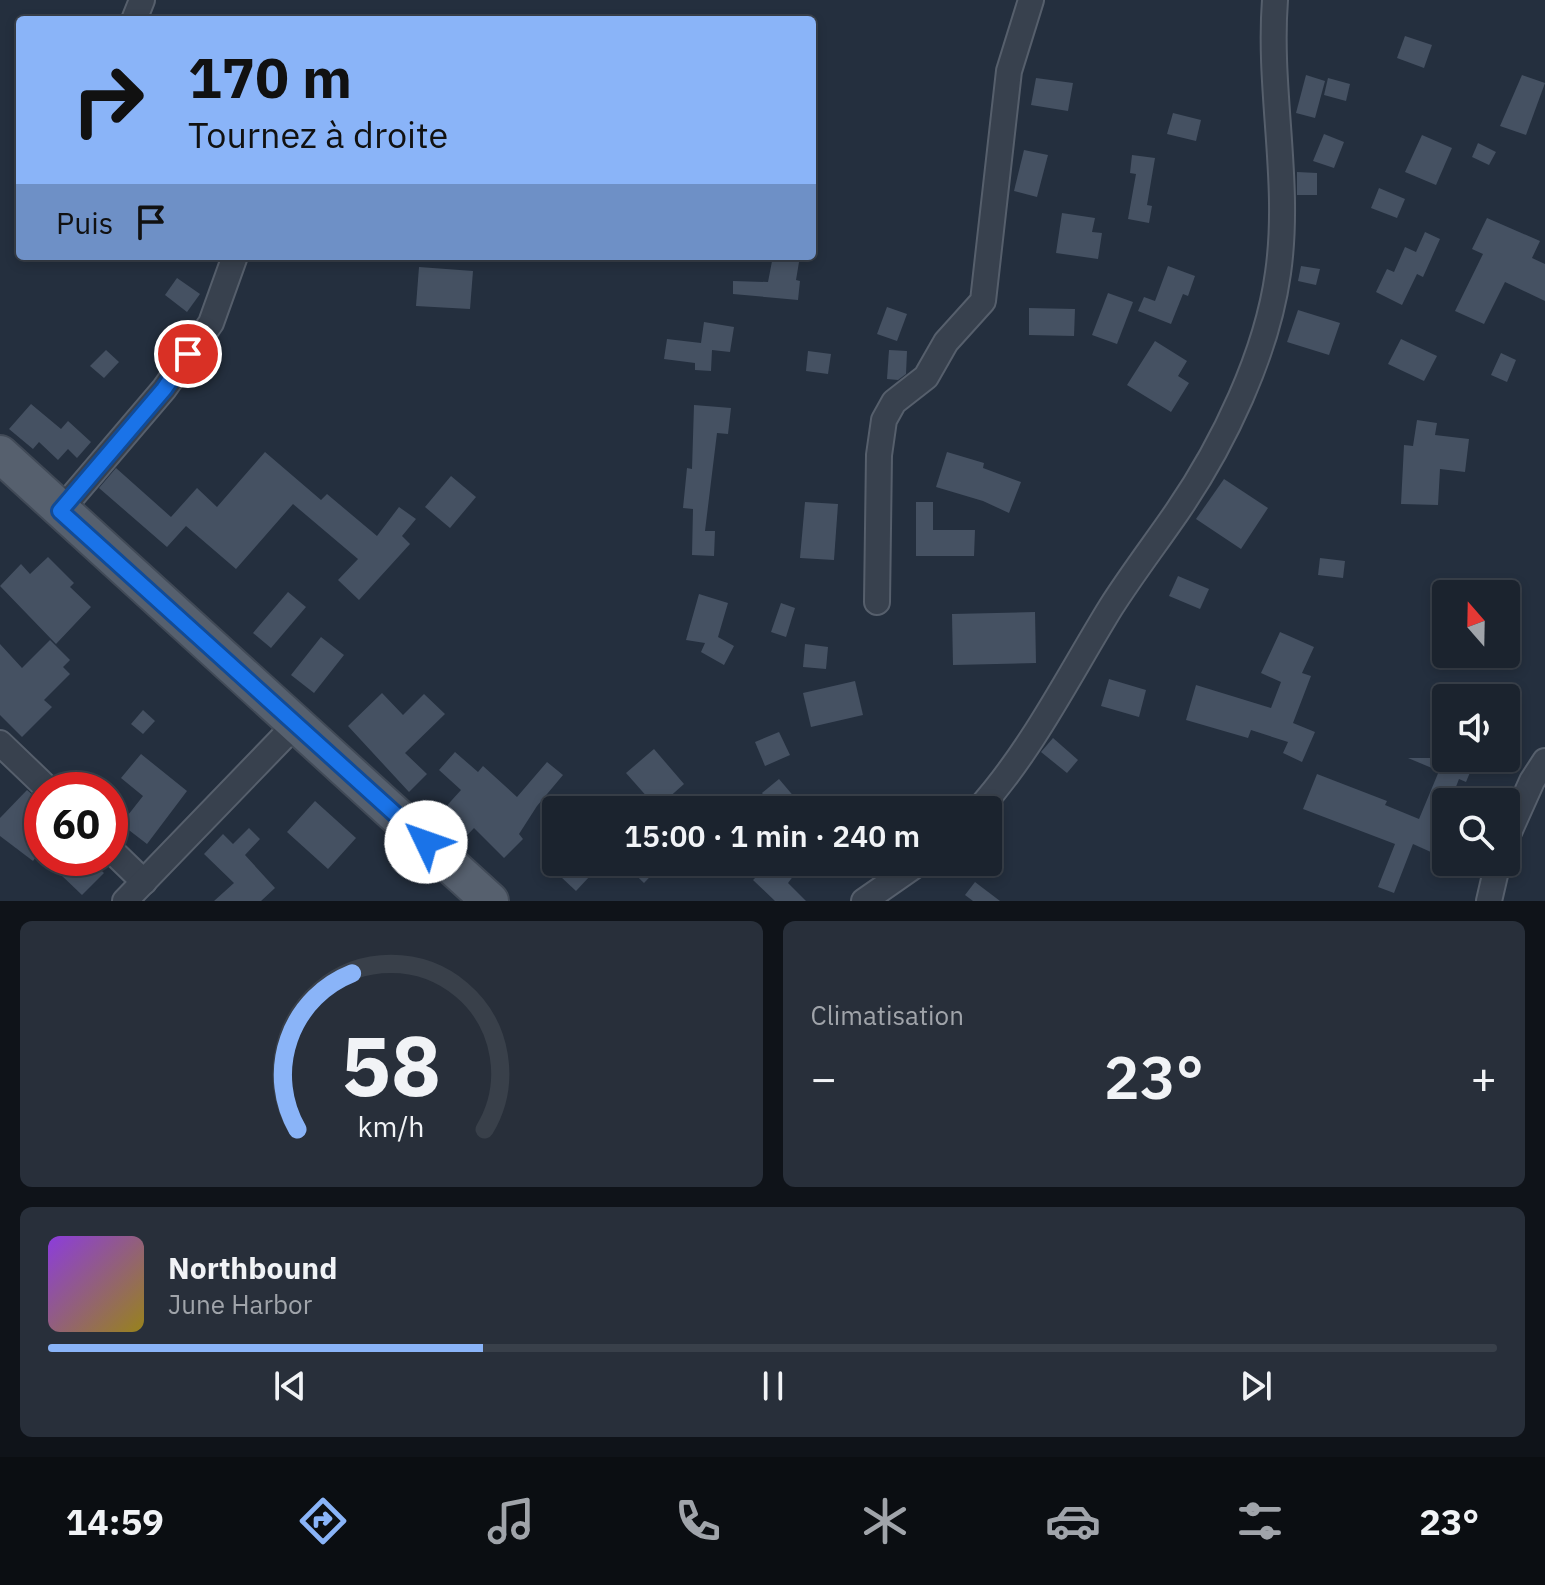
<!DOCTYPE html>
<html lang="fr">
<head>
<meta charset="utf-8">
<style>
  :root { --surface:#1b232e; --page:#282f3a; --text:#f1f3f6; --muted:#a0a4aa; --line:#39404a; --accent:#8ab4f8 }
  body { margin:0; font-family:"IBM Plex Sans",sans-serif; background:var(--page); color:var(--text); height:100vh; display:flex; flex-direction:column; font-size:30px; white-space:nowrap }
  * { box-sizing:border-box; margin:0 }
  p { font-size:26px; color:var(--muted) }
  .icon { flex:none; width:44px; height:44px; fill:none; stroke:currentColor; stroke-width:2; stroke-linecap:round; stroke-linejoin:round }
  .map { position:relative; height:901px; overflow:hidden }
  .details { display:flex; flex-direction:column; gap:20px; padding:20px; background:#0f1319; flex:1 }
  .details>* { flex:none }
  .hud { position:absolute; left:16px; top:16px; width:800px; height:244px; border-radius:8px; box-shadow:0 4px 12px #0003,0 0 0 2px var(--line); background:#8ab4f8; color:#111; overflow:hidden }
  .needle { width:52px; rotate:340deg }
  .buttons { position:absolute; left:1432px; top:580px; display:grid; gap:16px }
  .buttons a { display:grid; place-items:center; width:88px; height:88px; border-radius:8px; background:var(--surface); box-shadow:0 4px 12px #0003,0 0 0 2px var(--line); font-size:40px }
  .speed { position:absolute; left:24px; top:772px; display:flex; gap:16px; font-size:40px; font-weight:700; text-align:center }
  .speed>* { display:grid; place-content:center; width:104px; height:104px; border-radius:50%; background:var(--surface); box-shadow:0 4px 12px #0003,0 0 0 2px var(--line); line-height:1 }
  .speed .limit { border:12px solid #d22; background:#fff; color:#111 }
  .pin { position:absolute; display:grid; place-items:center; width:68px; height:68px; color:#fff; margin:-34px; border:4px solid #fff; border-radius:50%; box-shadow:0 2px 8px #0007 }
  .me { position:absolute; width:88px; margin:-44px; rotate:312deg; stroke-linejoin:round; filter:drop-shadow(0 0 6px #0008) }
  .turn { display:flex; align-items:center; gap:28px; height:168px; padding:0 40px; font-size:36px }
  .turn .icon { width:104px; height:104px; stroke-width:2.5 }
  .turn b { display:block; font-size:56px; line-height:68px }
  .then { display:flex; align-items:center; height:76px; padding:0 40px; background:#0003; gap:16px; font-size:30px }
  .big { font-size:60px; font-weight:600; line-height:1.1 }
  .details .widget { flex:1; display:flex; flex-direction:column; justify-content:center; gap:12px; min-width:0; padding:0 28px; border-radius:12px; background:var(--page) }
  .details .dial { align-items:center; gap:0 }
  .dial svg { height:208px; overflow:visible; fill:none; stroke:var(--line); stroke-width:7; stroke-linecap:round; text-anchor:middle }
  .dial text { fill:var(--text); stroke:none }
  .song { display:flex; align-items:center; gap:24px }
  .cover { width:96px; height:96px; border-radius:12px; background:linear-gradient(135deg,hsl(270 70% 55%),hsl(50 70% 35%)) }
  .played { height:8px; border-radius:4px; background:linear-gradient(90deg,var(--accent) 30%,var(--line) 30%) }
  .keys { display:flex; justify-content:space-around; direction:ltr }
  .heat { display:flex; justify-content:space-between; align-items:center; font-size:44px; direction:ltr }
  .details .tiles { flex:1; display:grid; gap:20px; grid-template-columns:1fr 1fr }
  .widget:last-child { grid-column:span 2 }
  .trip { position:absolute; left:542px; top:796px; width:460px; height:80px; border-radius:8px; background:var(--surface); box-shadow:0 4px 12px #0003,0 0 0 2px var(--line); font-weight:600; line-height:80px; text-align:center }
  .tab-bar { display:flex; height:128px; justify-content:space-around; align-items:center; background:#0b0e12; color:var(--muted) }
  .tab-bar .icon { width:56px; height:56px }
  .tab-bar .on { color:var(--accent) }
  .tab-bar b { font-size:36px; color:var(--text) }
  .map>svg:first-child { display:block }
  .building { fill:#455162 }
  .lines { fill:none; stroke-linecap:round; stroke-linejoin:round }
  .minor-casing { stroke:#565f6c; stroke-width:28 }
  .primary-casing { stroke:#414a57; stroke-width:40 }
  .minor { stroke:#38414e; stroke-width:24 }
  .primary { stroke:#56606e; stroke-width:36 }
  .route-casing { stroke:#114b97; stroke-width:20 }
  .route { stroke:#1a73e8; stroke-width:14 }
</style>
</head>
<body>
<div class="map">
<svg width="1545" height="901" viewBox="0 0 1545 901">
  <rect width="100%" height="100%" fill="#242f3e"/>
  <g class="building">
    <polygon points="1405,36 1432,45 1424,68 1397,58"/>
    <polygon points="1306,75 1325,81 1315,118 1296,113"/>
    <polygon points="1522,75 1545,83 1526,135 1500,126"/>
    <polygon points="1036,78 1073,83 1068,111 1031,105"/>
    <polygon points="1328,78 1350,84 1346,101 1324,95"/>
    <polygon points="1173,113 1201,120 1196,141 1167,134"/>
    <polygon points="1324,134 1344,142 1334,168 1313,161"/>
    <polygon points="1422,135 1452,148 1436,185 1405,172"/>
    <polygon points="1478,143 1496,152 1489,165 1472,157"/>
    <polygon points="1024,150 1048,155 1037,197 1014,191"/>
    <polygon points="1132,155 1155,158 1147,205 1152,206 1149,223 1128,219 1136,174 1130,173"/>
    <polygon points="1297,172 1317,173 1317,195 1297,195"/>
    <polygon points="1379,188 1405,199 1397,218 1371,208"/>
    <polygon points="1062,213 1095,218 1092,232 1102,233 1098,259 1056,253"/>
    <polygon points="1487,218 1540,241 1532,258 1545,264 1545,301 1505,282 1484,324 1455,311 1483,254 1472,249"/>
    <polygon points="1425,232 1440,239 1423,277 1417,274 1402,305 1376,292 1387,269 1394,272 1405,247 1416,252"/>
    <polygon points="773,256 800,256 796,280 800,281 798,300 733,294 733,281 768,282"/>
    <polygon points="1168,266 1195,276 1188,296 1183,294 1171,324 1138,311 1144,297 1155,301"/>
    <polygon points="1301,266 1320,269 1316,285 1298,281"/>
    <polygon points="419,267 473,271 470,309 416,306"/>
    <polygon points="177,278 200,294 187,312 165,295"/>
    <polygon points="1108,293 1133,302 1117,344 1092,335"/>
    <polygon points="887,307 907,314 897,341 877,334"/>
    <polygon points="1029,308 1075,309 1074,336 1029,335"/>
    <polygon points="1298,310 1340,323 1329,355 1287,342"/>
    <polygon points="704,322 734,327 730,352 712,350 711,371 695,370 695,363 664,359 667,339 701,343"/>
    <polygon points="1401,339 1437,356 1424,381 1388,364"/>
    <polygon points="1155,341 1187,361 1178,376 1189,383 1171,412 1127,385"/>
    <polygon points="106,350 119,362 104,378 90,366"/>
    <polygon points="889,350 907,351 906,374 898,380 887,379"/>
    <polygon points="808,351 831,354 828,374 806,371"/>
    <polygon points="1501,353 1516,360 1507,382 1491,375"/>
    <polygon points="31,404 61,429 68,421 91,442 77,458 68,449 58,460 39,442 33,449 9,429"/>
    <polygon points="694,405 731,408 728,434 717,433 705,531 715,531 714,556 692,555 693,509 683,508 687,468 692,469"/>
    <polygon points="1417,420 1437,423 1435,435 1469,439 1465,472 1440,469 1438,505 1401,504 1404,445 1413,446"/>
    <polygon points="265,452 321,500 327,494 377,536 399,507 416,519 402,536 410,544 359,600 338,580 358,559 293,504 236,569 186,526 167,547 99,488 116,468 171,517 197,488 217,507"/>
    <polygon points="947,452 984,463 983,468 1021,482 1009,513 983,501 936,487"/>
    <polygon points="451,476 476,497 450,528 425,507"/>
    <polygon points="1224,479 1268,508 1241,549 1196,519"/>
    <polygon points="805,502 838,504 834,560 800,558"/>
    <polygon points="916,502 933,502 933,530 975,530 974,556 916,556"/>
    <polygon points="48,557 74,583 70,587 91,607 56,644 0,586 21,564 30,574"/>
    <polygon points="1320,558 1345,561 1343,578 1318,575"/>
    <polygon points="1178,576 1209,589 1200,609 1169,596"/>
    <polygon points="288,592 306,607 271,648 253,633"/>
    <polygon points="699,594 728,603 718,637 734,646 724,665 701,652 705,643 686,640"/>
    <polygon points="781,603 795,608 786,637 771,632"/>
    <polygon points="1035,612 1036,663 953,665 952,614"/>
    <polygon points="1280,632 1314,647 1302,673 1311,676 1293,723 1315,732 1302,762 1283,753 1288,742 1251,730 1248,738 1186,720 1196,685 1271,708 1281,682 1261,673"/>
    <polygon points="321,637 344,655 314,693 291,675"/>
    <polygon points="50,640 70,660 63,667 70,674 44,700 52,707 22,737 0,715 0,644 22,668"/>
    <polygon points="805,644 828,647 826,669 803,667"/>
    <polygon points="1109,679 1146,690 1139,717 1101,706"/>
    <polygon points="855,681 863,715 811,727 803,693"/>
    <polygon points="382,693 403,715 424,694 445,714 405,753 427,774 409,792 348,726"/>
    <polygon points="143,710 155,721 143,734 131,724"/>
    <polygon points="779,732 790,755 765,766 755,742"/>
    <polygon points="1053,738 1078,760 1067,773 1041,752"/>
    <polygon points="654,749 684,784 657,808 626,773"/>
    <polygon points="455,752 478,772 483,766 517,797 547,762 563,775 537,806 519,834 523,839 504,858 474,828 459,844 433,821 461,790 439,770"/>
    <polygon points="141,754 187,791 147,844 121,824 143,796 121,778"/>
    <polygon points="1408,758 1461,758 1474,763 1466,782 1459,779 1450,802 1446,802 1446,811 1439,827 1446,830 1446,847 1442,857 1413,844 1394,893 1378,887 1395,844 1303,809 1317,774 1387,801 1385,805 1419,819 1439,771"/>
    <polygon points="779,779 796,799 783,810 776,810 762,793"/>
    <polygon points="27,790 42,803 42,849 33,861 0,836 0,818"/>
    <polygon points="315,801 356,838 328,869 287,832"/>
    <polygon points="249,828 260,839 245,855 275,888 261,901 214,901 234,883 204,854 223,834 233,844"/>
    <polygon points="72,858 88,858 104,873 82,895 58,872"/>
    <polygon points="545,862 603,862 576,891"/>
    <polygon points="622,862 664,862 644,883"/>
    <polygon points="771,862 804,862 788,883 806,901 775,901 753,880"/>
    <polygon points="975,882 1000,901 973,901 965,895"/>
  </g>
  <g class="lines">
    <defs>
      <g id="minor">
        <polyline points="134,20 142,0"/>
        <polyline points="60,511 164,389 211,323 235,256"/>
        <polyline points="877,602 879,455 884,420 894,402 926,377 946,342 983,301 1009,71 1031,0"/>
        <polyline points="0,743 49,790"/>
        <path d="M978,810c54,-60 91,-135 133,-203 21,-33 44,-63 66,-95 46,-67 90,-158 101,-239 13,-91 -10,-182 -3,-273"/>
        <polyline points="1506,839 1532,781 1545,761"/>
        <polyline points="110,849 144,882"/>
        <polyline points="125,901 296,724"/>
        <polyline points="864,901 920,862"/>
        <polyline points="1489,901 1498,862"/>
      </g>
      <polyline id="primary" points="0,454 490,901"/>
    </defs>
    <use href="#minor" class="minor-casing"/>
    <use href="#primary" class="primary-casing"/>
    <use href="#minor" class="minor"/>
    <use href="#primary" class="primary"/>
  </g>
  <g class="lines">
    <defs>
      <polyline id="route" points="188,354 164,389 60,511 426,842"/>
    </defs>
    <use href="#route" class="route-casing"/>
    <use href="#route" class="route"/>
  </g>
</svg>
<div class="buttons">
<a><svg class="needle" viewBox="-14 -14 28 28"><path d="M0-13l5 13h-10z" fill="#e53935"/><path d="M0 13l5-13h-10z" fill="#a0a4aa"/></svg></a>
<a><svg class="icon" aria-label="sound" viewBox="0 0 24 24"><path d="M4 9h4l5-4v14l-5-4H4zM17 9q2 3 0 6"/></svg></a>
<a><svg class="icon" aria-label="search" viewBox="0 0 24 24"><circle cx="10" cy="10" r="6"/><path d="M15 15l6 6"/></svg></a>
</div>
<div class="speed"><div class="limit">60</div></div>
<div class="pin" style="left:188px;top:354px;background:#d93025"><svg class="icon" aria-label="arrive" viewBox="0 0 24 24"><path d="M6 21V4h12l-3 4 3 4H6"/></svg></div>
<svg class="me" style="left:426px;top:842px" viewBox="-20 -20 40 40"><circle r="19" fill="#fff"/><path d="M0-13L10 11 0 6-10 11z" fill="#1a73e8"/></svg>
<div class="trip">15:00 · 1 min · 240 m</div>
<div class="hud">
<div class="turn"><svg class="icon" aria-label="right" viewBox="0 0 24 24"><path d="M7 20v-9h11M14 6l5 5-5 5"/></svg><div><b>170 m</b>Tournez à droite</div></div>
<div class="then">Puis<svg class="icon" aria-label="arrive" viewBox="0 0 24 24"><path d="M6 21V4h12l-3 4 3 4H6"/></svg></div>
</div>
</div>
<section class="details">
<div class="tiles">
<div class="widget dial"><svg viewBox="0 0 100 80">
<path d="M14 69A42 42 0 1 1 86 69"/>
<path d="M14 69A42 42 0 0 1 35 9" stroke="#8ab4f8"/>
<text x="50" y="56" font-size="32" font-weight="700">58</text>
<text x="50" y="72" font-size="11">km/h</text>
</svg></div>
<div class="widget"><p>Climatisation</p>
<div class="heat"><a>−</a><b class="big">23°</b><a>+</a></div>
</div>
<div class="widget">
<div class="song"><i class="cover"></i><div><b>Northbound</b><p>June Harbor</p></div></div>
<div class="played"></div>
<div class="keys"><svg class="icon" aria-label="previous" viewBox="0 0 24 24"><path d="M18 5L8 12l10 7zM5 5v14"/></svg><svg class="icon" aria-label="pause" viewBox="0 0 24 24"><path d="M8 5v14M16 5v14"/></svg><svg class="icon" aria-label="next" viewBox="0 0 24 24"><path d="M6 5l10 7-10 7zM19 5v14"/></svg></div>
</div>
</div>
</section>
<nav class="tab-bar">
<b>14:59</b>
<svg class="icon on" aria-label="directions" viewBox="0 0 24 24"><path d="M12 3l9 9-9 9-9-9zM9 14v-3h6M13 9l2 2-2 2"/></svg>
<svg class="icon" aria-label="music" viewBox="0 0 24 24"><path d="M9 18V5l10-2v13"/><circle cx="6" cy="18" r="3"/><circle cx="16" cy="16" r="3"/></svg>
<svg class="icon" aria-label="phone" viewBox="0 0 24 24"><path d="M5 4h4l2 5-3 2q2 4 5 5l2-3 5 2v4C11 20 4 13 5 4z"/></svg>
<svg class="icon" aria-label="climate" viewBox="0 0 24 24"><path d="M12 3v18M4 7l16 10M4 17L20 7"/></svg>
<svg class="icon" aria-label="car" viewBox="0 0 24 24"><path d="M5 17H2v-5l4-1 3-4h7l3 4 3 1v5h-3M9 17h6M6 11h13"/><circle cx="7" cy="17" r="2"/><circle cx="17" cy="17" r="2"/></svg>
<svg class="icon" aria-label="filters" viewBox="0 0 24 24"><path d="M4 7h16M4 17h16"/><circle cx="9" cy="7" r="2"/><circle cx="15" cy="17" r="2"/></svg>
<b>23°</b>
</nav>
</body>
</html>
